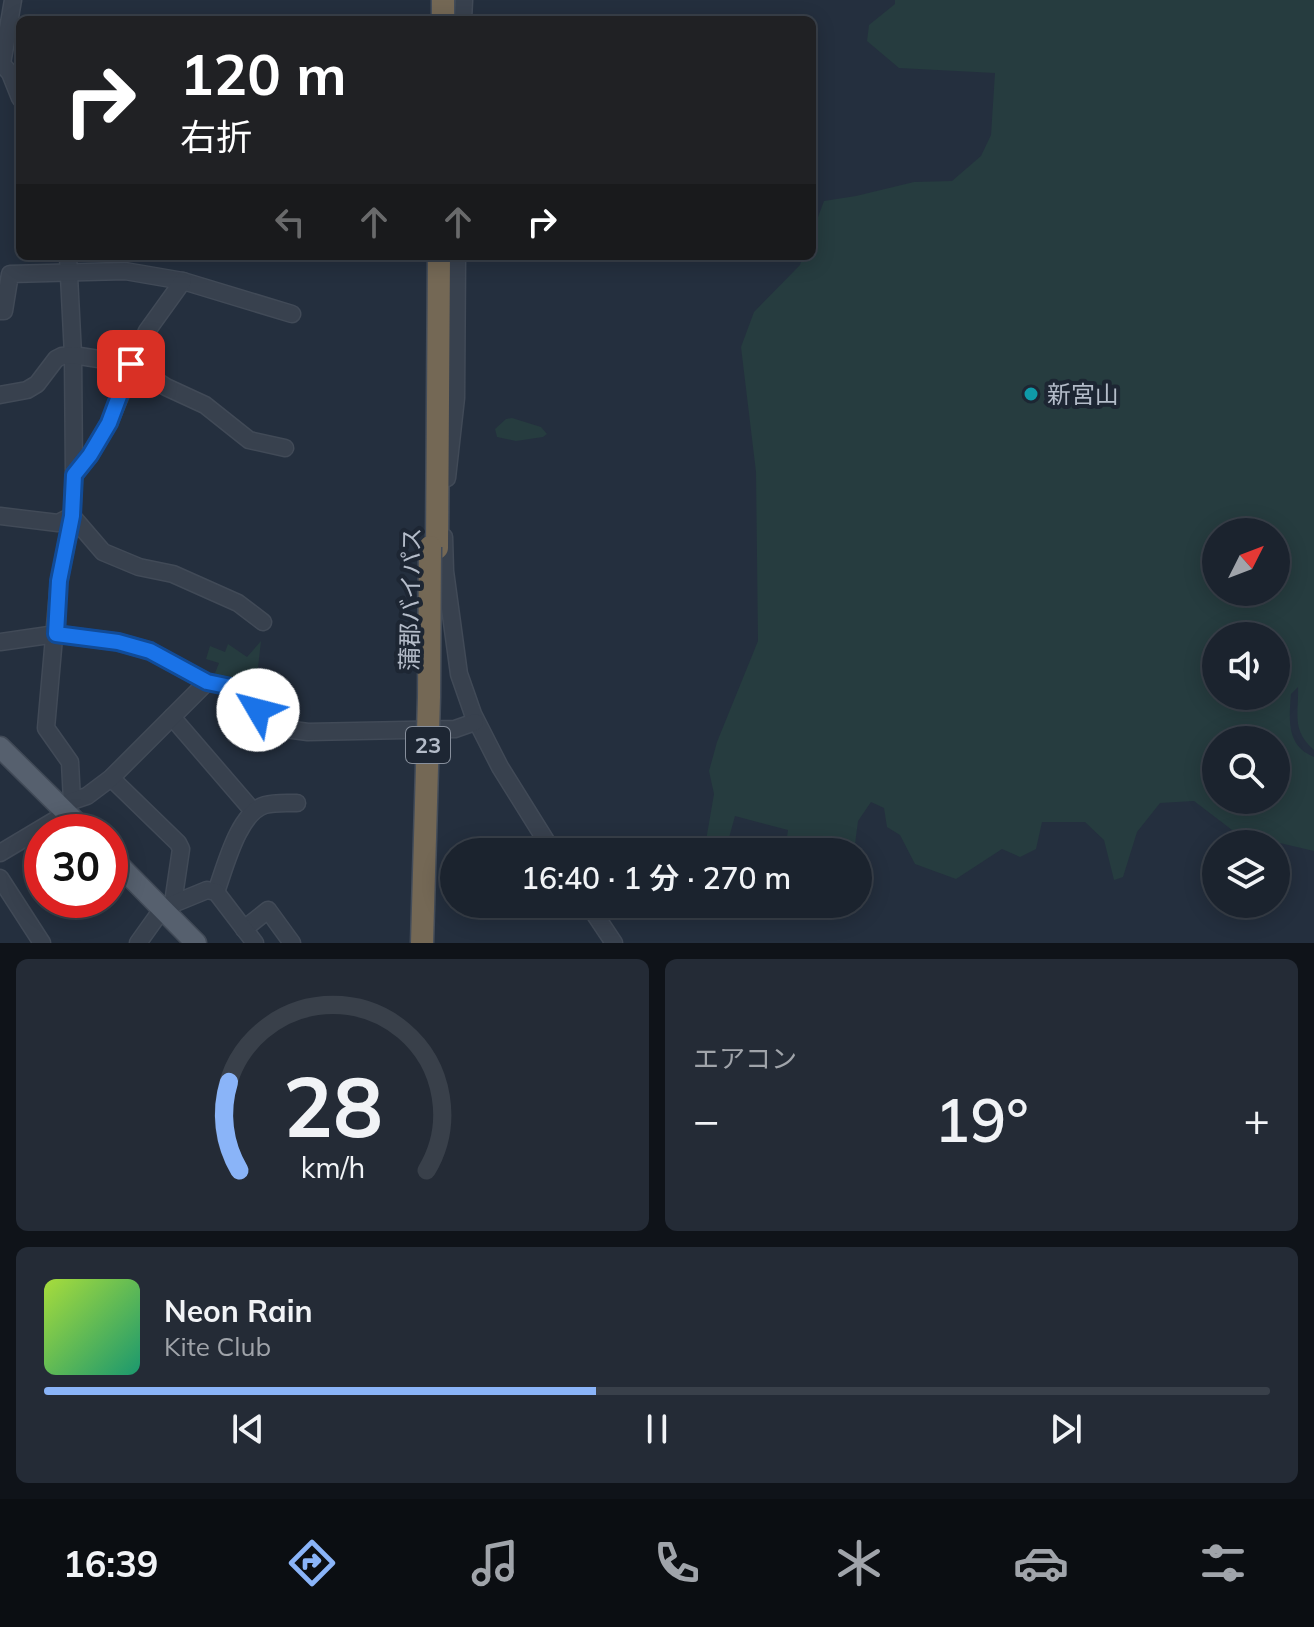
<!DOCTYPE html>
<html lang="ja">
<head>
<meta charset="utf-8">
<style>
  :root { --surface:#1b232e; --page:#242b36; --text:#f1f3f6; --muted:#a0a4aa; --line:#39404a; --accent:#8ab4f8 }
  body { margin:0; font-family:Mulish,"Noto Sans JP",sans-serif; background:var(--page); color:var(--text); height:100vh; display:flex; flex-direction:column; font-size:30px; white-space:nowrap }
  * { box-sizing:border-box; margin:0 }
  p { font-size:26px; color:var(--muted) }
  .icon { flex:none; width:44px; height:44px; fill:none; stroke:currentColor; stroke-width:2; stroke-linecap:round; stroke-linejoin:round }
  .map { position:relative; height:943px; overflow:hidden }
  .side { display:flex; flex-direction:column; gap:16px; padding:16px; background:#0f1319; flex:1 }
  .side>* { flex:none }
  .banner { position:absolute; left:16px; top:16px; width:800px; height:244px; border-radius:12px; box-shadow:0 4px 20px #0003,0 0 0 2px var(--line); background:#202124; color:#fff; overflow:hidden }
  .needle { width:52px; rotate:48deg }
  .tools { position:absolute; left:1202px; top:518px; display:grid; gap:16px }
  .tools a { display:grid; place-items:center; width:88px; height:88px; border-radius:50%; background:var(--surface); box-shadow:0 4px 20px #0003,0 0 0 2px var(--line); font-size:40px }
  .speed { position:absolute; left:24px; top:814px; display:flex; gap:16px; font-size:40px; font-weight:700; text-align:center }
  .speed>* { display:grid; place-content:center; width:104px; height:104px; border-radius:50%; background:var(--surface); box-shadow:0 4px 20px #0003,0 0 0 2px var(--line); line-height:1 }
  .speed .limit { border:12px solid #d22; background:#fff; color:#111 }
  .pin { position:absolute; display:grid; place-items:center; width:68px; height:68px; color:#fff; margin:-34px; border-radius:16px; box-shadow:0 4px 12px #0006 }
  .me { position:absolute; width:88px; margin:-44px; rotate:307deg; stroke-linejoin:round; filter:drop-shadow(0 0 6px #0008) }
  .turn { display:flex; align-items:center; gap:28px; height:168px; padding:0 32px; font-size:36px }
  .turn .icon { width:104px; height:104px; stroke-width:2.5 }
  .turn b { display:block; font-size:56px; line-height:68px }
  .lanes { display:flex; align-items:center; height:76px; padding:0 32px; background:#0003; justify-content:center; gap:40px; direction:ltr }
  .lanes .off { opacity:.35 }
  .big { font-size:60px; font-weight:600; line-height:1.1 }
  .side .widget { flex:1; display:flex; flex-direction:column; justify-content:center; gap:12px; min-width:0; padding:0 28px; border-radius:12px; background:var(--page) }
  .side .dial { align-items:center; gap:0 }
  .dial svg { height:208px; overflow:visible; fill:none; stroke:var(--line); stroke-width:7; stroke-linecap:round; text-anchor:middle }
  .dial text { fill:var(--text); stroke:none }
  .song { display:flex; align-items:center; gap:24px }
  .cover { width:96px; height:96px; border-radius:12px; background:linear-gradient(135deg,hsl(80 70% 55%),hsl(160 70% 35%)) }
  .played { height:8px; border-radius:4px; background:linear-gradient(90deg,var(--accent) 45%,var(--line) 45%) }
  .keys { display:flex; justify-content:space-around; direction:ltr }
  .heat { display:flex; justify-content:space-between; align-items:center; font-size:44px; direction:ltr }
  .side .tiles { flex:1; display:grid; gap:16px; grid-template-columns:1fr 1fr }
  .widget:last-child { grid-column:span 2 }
  .trip { position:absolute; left:440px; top:838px; width:432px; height:80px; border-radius:40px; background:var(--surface); box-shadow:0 4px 20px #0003,0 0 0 2px var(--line); font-weight:600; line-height:80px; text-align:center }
  .tabs { display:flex; height:128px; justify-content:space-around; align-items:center; background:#0b0e12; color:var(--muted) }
  .tabs .icon { width:56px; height:56px }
  .tabs .current { color:var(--accent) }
  .tabs b { font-size:36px; color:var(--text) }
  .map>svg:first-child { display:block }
  .green { fill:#263c3f; fill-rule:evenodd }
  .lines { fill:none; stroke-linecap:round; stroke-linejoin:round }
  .minor-casing { stroke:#414a57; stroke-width:19 }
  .major-casing { stroke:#414a57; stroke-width:23 }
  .highway-casing { stroke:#434c59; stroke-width:25 }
  .minor { stroke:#38414e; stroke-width:16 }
  .major { stroke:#56606e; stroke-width:20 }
  .highway { stroke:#746855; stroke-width:22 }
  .highway-bridge-casing { stroke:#434c59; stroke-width:25; stroke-linecap:butt }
  .highway-bridge { stroke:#746855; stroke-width:22 }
  .route-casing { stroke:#114b97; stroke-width:20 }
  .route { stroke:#1a73e8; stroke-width:14 }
  .culture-dot { fill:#0f9aa8; stroke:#1d2633; stroke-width:3 }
  .labels { text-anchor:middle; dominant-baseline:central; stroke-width:8; stroke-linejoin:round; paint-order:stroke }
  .shield { fill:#1d2633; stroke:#878f9c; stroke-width:2 }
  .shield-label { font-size:22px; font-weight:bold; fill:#b4bcc9 }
  .poi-label { font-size:24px; fill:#b4bcc9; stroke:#1d2633; text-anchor:start }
  .street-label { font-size:24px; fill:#b4bcc9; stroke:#1d2633 }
</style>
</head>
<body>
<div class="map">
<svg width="1314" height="943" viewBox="0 0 1314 943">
  <rect width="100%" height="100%" fill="#242f3e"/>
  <g class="green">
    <path d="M895,0h419v750c-23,-20 -15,-36 -16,-63l-7,7c-2,25 -5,52 23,63v94l-78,-18 -42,-32 -34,2 -23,29 -14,45 -9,3 -10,-40 -19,-18h-43l-6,27 -16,8 -18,-8 -46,30 -41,-15 -15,-29 -13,-8 -3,-19 -13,-6 -13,19 -4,31h-69l3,-22 -53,-14 -10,36h-21l10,-58 -5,-23 8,-29 41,-101 -2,-169 -15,-125 13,-35 46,-47 3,-9h9v-23l12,-32 32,-5 58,-14 38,-1 29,-25 10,-21 4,-62 -96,-5 -32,-27 2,-16 26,-21zM1216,532h60v60h-60zM1216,636h60v60h-60zM1216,740h60v60h-60z"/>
    <polygon points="512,418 541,427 547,434 543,437 516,441 497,437 495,429 506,419"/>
    <polygon points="261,641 254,703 213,678 219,663 206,659 210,646 225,652 228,644 247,657"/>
  </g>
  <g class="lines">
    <defs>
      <g id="minor">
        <polyline points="13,0 2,64 10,73 20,98"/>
        <polyline points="463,20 464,0"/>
        <polyline points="68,256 73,355 74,475 72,516 59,581 46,728 70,762 72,801"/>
        <polyline points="0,311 4,311 10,274 125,271 183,281 292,314"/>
        <polyline points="0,395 27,390 37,384 56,359 62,356 73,355 131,364 166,387 205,405 249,440 285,448"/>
        <polyline points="74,475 90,455 109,423 147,331 183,281"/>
        <polyline points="447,478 456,398 457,256"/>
        <polyline points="0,516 58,523 72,516 103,552 139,567 173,574 238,603 263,622"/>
        <polyline points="444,537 445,571 459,674 473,714 500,767 553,852"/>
        <polyline points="0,642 56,634 118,642 150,651 207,682 231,687 278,728 308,732 455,729 475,722"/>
        <polyline points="172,717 253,811"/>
        <polyline points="111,778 178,843 181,849 173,903"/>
        <polyline points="0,853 57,819 72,801 87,796 111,778 207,682"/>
        <polyline points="0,878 42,943"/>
        <path d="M216,892c9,-24 22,-79 49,-87 10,-3 22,-2 32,-2"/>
        <polyline points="588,904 614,943"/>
        <polyline points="244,929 268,910 292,943"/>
        <polyline points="138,943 163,908 207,890 216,892 255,943"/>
      </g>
      <g id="major">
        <polyline points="0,747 86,832"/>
        <polyline points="110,856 196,943"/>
      </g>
      <g id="highway">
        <polyline points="443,20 443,0"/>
        <polyline points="437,548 439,256"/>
      </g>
    </defs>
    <use href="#minor" class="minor-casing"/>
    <use href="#major" class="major-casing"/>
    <use href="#highway" class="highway-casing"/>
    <use href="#minor" class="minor"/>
    <use href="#major" class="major"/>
    <use href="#highway" class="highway"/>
    <defs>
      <polyline id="highway-bridge" points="422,943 429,697 430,547"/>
    </defs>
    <use href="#highway-bridge" class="highway-bridge-casing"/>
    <use href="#highway-bridge" class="highway-bridge"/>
  </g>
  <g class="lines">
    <defs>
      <polyline id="route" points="131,364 109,423 90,455 74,475 72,516 59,581 56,634 118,642 150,651 207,682 231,687 258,710"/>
    </defs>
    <use href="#route" class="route-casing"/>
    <use href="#route" class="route"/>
  </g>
  <circle class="culture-dot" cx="1031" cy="394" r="8"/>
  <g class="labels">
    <rect class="shield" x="406" y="727" width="44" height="36" rx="6"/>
    <g class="shield-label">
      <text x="428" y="745">23</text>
    </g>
    <g class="poi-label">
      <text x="1047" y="394">新宮山</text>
    </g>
    <g class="street-label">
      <text transform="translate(410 599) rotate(-89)">蒲郡バイパス</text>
    </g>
  </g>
</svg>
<div class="tools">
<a><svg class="needle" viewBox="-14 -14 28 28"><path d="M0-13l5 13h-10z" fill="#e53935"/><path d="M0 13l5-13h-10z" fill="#a0a4aa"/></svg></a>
<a><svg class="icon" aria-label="sound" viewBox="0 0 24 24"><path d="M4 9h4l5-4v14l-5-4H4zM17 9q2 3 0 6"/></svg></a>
<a><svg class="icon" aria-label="search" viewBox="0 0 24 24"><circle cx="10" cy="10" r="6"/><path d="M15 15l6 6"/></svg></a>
<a><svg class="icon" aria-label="layers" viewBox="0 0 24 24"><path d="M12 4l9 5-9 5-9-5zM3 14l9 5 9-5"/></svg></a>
</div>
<div class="speed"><div class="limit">30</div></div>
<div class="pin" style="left:131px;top:364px;background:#d93025"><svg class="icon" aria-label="arrive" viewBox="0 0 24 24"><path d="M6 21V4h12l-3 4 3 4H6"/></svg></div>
<svg class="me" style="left:258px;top:710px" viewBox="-20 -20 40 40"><circle r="19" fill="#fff"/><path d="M0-13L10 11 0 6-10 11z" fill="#1a73e8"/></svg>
<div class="trip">16:40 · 1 分 · 270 m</div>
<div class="banner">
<div class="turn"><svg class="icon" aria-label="right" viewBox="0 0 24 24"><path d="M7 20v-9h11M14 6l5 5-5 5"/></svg><div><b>120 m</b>右折</div></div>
<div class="lanes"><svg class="icon off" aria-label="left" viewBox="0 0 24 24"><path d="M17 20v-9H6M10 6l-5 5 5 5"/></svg><svg class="icon off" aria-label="ahead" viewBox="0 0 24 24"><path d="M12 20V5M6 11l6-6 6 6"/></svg><svg class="icon off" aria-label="ahead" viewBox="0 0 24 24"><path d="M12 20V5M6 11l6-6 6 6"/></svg><svg class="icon" aria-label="right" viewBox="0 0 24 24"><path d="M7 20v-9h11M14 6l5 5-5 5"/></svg></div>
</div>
</div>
<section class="side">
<div class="tiles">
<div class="widget dial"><svg viewBox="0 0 100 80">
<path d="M14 69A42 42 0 1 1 86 69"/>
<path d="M14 69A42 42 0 0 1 10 35" stroke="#8ab4f8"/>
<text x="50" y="56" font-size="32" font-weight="700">28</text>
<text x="50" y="72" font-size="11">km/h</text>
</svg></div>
<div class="widget"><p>エアコン</p>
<div class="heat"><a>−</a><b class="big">19°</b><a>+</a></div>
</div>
<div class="widget">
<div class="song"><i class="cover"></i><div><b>Neon Rain</b><p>Kite Club</p></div></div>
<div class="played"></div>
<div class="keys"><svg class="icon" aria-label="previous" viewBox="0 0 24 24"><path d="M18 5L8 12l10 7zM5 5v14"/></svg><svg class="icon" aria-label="pause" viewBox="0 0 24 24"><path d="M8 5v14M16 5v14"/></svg><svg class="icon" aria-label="next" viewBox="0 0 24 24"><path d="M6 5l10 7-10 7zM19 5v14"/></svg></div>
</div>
</div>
</section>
<nav class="tabs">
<b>16:39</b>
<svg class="icon current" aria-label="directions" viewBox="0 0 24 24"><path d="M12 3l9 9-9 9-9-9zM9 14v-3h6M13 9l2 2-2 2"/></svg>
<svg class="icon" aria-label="music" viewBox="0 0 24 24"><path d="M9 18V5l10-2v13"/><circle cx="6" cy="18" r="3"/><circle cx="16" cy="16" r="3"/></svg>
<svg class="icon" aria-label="phone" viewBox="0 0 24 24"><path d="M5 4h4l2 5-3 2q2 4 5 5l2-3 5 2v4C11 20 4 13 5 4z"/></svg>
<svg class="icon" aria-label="climate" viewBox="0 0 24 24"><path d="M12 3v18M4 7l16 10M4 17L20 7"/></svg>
<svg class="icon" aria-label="car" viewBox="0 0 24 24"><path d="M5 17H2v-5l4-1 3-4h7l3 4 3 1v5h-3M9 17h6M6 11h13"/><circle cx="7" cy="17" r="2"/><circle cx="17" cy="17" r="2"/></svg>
<svg class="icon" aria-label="filters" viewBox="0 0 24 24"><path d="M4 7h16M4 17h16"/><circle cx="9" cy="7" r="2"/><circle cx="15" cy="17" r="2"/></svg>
</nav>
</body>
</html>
